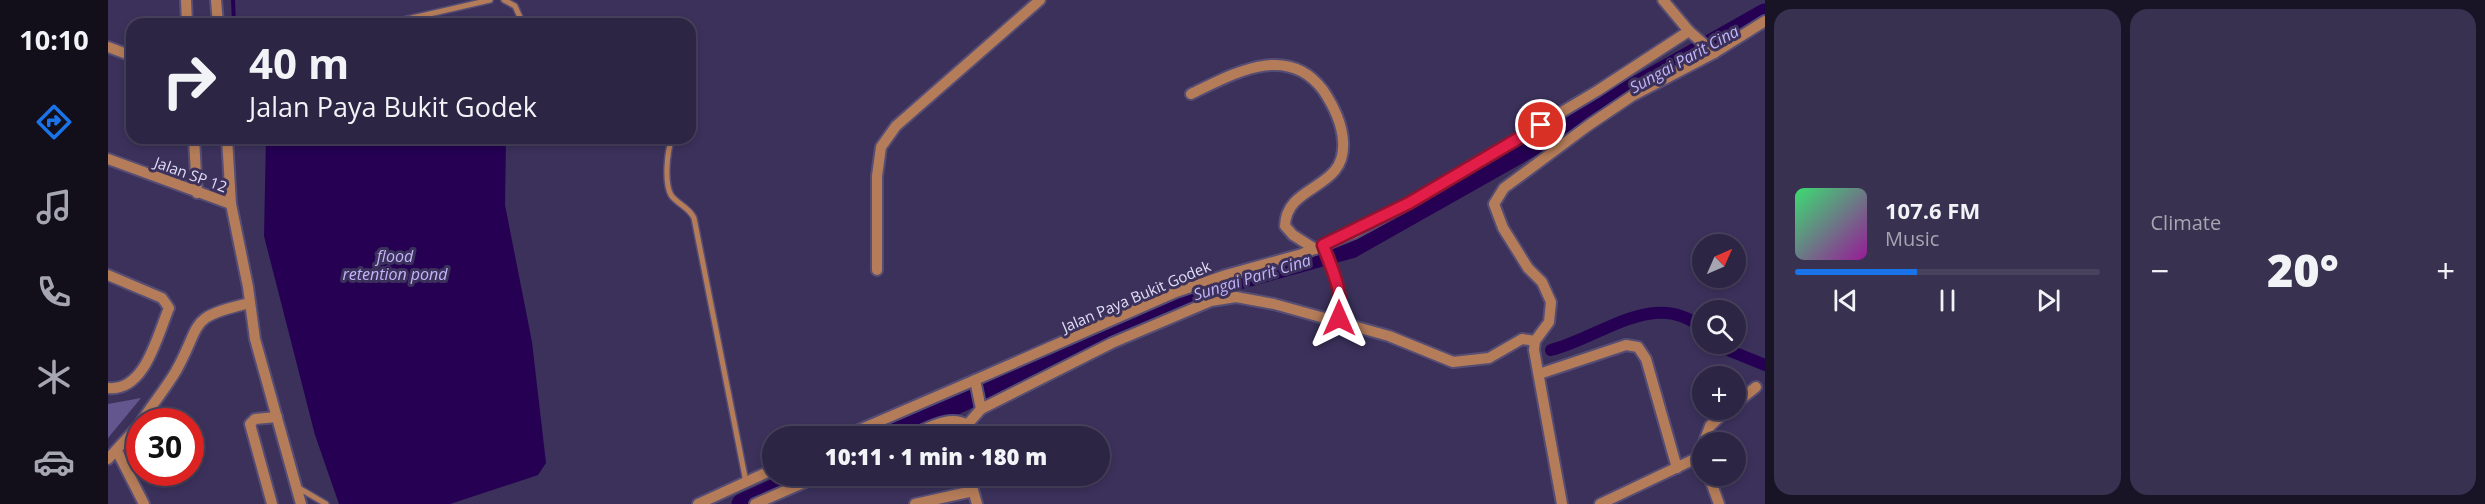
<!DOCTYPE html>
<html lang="en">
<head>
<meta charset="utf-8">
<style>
  :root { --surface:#2c2544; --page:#38314f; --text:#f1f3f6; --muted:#a6a5b2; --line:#48425d; --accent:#1a73e8 }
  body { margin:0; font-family:"Open Sans",sans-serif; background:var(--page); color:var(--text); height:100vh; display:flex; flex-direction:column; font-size:22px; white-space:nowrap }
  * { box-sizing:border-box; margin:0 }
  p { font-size:20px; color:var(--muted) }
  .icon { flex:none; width:33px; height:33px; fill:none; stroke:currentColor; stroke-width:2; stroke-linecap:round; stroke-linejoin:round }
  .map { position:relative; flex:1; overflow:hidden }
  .details { display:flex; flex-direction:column; gap:9px; padding:9px; background:#181425; width:720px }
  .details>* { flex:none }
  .banner { position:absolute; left:18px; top:18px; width:570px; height:126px; border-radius:18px; box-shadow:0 3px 9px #0003,0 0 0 2px var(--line); background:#2c2544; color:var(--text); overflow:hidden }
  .needle { width:39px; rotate:45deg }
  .buttons { position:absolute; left:1584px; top:234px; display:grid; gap:12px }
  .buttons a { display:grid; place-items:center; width:54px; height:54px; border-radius:50%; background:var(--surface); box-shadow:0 3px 9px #0003,0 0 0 2px var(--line); font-size:30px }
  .speed { position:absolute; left:18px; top:408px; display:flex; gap:12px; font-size:30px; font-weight:700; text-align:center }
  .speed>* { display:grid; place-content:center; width:78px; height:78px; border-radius:50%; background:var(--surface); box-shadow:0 3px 9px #0003,0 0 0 2px var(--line); line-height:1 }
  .speed .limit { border:9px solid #d22; background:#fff; color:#111 }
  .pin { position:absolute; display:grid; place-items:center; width:51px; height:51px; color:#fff; margin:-26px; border:3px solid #fff; border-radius:50%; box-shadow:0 2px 6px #0007 }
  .me { position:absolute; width:66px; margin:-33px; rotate:0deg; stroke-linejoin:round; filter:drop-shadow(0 0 4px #0008) }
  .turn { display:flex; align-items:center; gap:21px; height:126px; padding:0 24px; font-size:27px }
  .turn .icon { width:78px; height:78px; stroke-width:2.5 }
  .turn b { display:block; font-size:42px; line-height:51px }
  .big { font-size:45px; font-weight:800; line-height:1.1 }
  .details .tile { flex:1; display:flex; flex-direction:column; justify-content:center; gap:9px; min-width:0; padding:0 21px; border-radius:18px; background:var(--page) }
  .song { display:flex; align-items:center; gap:18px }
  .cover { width:72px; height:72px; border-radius:9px; background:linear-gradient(135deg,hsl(140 70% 55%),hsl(300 70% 35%)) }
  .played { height:6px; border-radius:3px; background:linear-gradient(90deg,var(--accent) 40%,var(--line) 40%) }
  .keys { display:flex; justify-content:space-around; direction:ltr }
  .heat { display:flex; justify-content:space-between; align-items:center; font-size:33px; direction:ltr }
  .details .tiles { flex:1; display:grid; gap:9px; grid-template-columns:repeat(2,1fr) }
  .trip { position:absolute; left:654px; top:426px; width:348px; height:60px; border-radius:30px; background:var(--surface); box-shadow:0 3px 9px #0003,0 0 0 2px var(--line); font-weight:800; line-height:60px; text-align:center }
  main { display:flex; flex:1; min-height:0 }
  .menu { display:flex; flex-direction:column; width:108px; justify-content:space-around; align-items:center; background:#120f1b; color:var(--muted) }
  .menu .icon { width:42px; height:42px }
  .menu .current { color:var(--accent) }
  .menu b { font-size:27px; color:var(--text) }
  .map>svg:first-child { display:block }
  .green { fill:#63568e }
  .water { fill:#250053 }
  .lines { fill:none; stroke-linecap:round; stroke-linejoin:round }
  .stream { stroke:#250053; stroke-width:4 }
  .canal { stroke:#250053; stroke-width:12 }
  .river { stroke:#250053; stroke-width:21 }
  .lane-casing { stroke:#564d74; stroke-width:8 }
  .street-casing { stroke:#564d74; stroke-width:14 }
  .lane { stroke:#b47c58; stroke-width:5 }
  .street { stroke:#b47c58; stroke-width:10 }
  .route-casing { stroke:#92132f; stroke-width:15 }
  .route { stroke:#e11d48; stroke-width:10 }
  .labels { text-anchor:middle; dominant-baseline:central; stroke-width:6; stroke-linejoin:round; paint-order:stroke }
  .street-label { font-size:15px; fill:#e1ddf7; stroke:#3b315b }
  .water-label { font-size:16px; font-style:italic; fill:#c3b5f9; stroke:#3b315b }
</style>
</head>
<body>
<main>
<nav class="menu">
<b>10:10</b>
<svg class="icon current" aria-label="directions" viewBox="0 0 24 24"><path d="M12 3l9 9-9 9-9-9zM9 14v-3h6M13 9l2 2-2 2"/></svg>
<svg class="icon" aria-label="music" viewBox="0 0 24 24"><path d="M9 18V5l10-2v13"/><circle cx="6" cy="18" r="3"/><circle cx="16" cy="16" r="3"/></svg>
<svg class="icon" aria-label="phone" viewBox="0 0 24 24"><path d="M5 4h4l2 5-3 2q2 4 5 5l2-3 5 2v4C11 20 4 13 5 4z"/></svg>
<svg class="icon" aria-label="climate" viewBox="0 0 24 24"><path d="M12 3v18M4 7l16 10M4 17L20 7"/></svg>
<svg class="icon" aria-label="car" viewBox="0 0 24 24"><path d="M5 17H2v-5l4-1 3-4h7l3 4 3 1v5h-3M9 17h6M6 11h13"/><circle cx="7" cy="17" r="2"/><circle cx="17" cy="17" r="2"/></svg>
</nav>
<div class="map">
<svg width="1657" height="504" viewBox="0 0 1657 504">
  <rect width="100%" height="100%" fill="#3b315b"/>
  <polygon class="green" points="33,398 0,438 0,404"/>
  <polygon class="water" points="158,138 398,138 397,205 424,342 438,463 430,475 342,504 231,504 207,435 156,236"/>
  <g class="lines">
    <polyline class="stream" points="125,0 126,24"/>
    <g class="canal">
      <polyline points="1612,344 1620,350 1657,365"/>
      <path d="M1443,350c49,-12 103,-62 151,-22"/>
    </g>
    <g class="river">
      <polyline points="779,436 1098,288 1243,248 1657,14"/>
      <polyline points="634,504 696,476"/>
    </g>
    <defs>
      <g id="lane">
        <polyline points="396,0 407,6 415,24"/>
        <polyline points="278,24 382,0"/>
        <path d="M564,138c-5,14 -8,44 -1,57 6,9 18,12 23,23l52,264"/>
        <polyline points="189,487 218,504"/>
      </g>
      <g id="street">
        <polyline points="78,0 79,24"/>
        <polyline points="108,0 110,24"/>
        <polyline points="1555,0 1581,31 1606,53 1657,21"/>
        <polyline points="0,47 24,56"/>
        <path d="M1083,94c42,-20 96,-52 132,-4 10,15 19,33 20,51 4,50 -57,42 -58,85l8,9 22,14"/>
        <polyline points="86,138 89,193"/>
        <polyline points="119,138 123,204 140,287 147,339 193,504"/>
        <polyline points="0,159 123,204"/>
        <path d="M1215,245c9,25 24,50 14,76"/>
        <polyline points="769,270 769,176 773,147 788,126 932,0"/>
        <path d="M0,275l54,23 7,10c-12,28 -24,84 -61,80"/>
        <polyline points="1431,374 1518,345 1530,347 1538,359 1569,468"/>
        <polyline points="1628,403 1648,387"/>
        <polyline points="873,409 1004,343 1103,301 1128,297 1166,304 1281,336 1345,362 1381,358 1414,339 1427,341"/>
        <path d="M33,422c11,-17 25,-34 35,-51 27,-49 11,-54 74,-68"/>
        <polyline points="859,425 873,409 867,380 1068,292 1118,275 1194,254 1246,233 1301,203 1489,91 1581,31"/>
        <polyline points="737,436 867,380"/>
        <path d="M801,436c18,-7 40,-22 58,-11"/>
        <polyline points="1596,442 1602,426 1619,410"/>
        <polyline points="9,451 36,504"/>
        <polyline points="0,459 32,424"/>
        <polyline points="861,476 869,504"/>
        <polyline points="1601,476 1611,504"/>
        <polyline points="164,504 142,424 147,419 169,417"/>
        <polyline points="590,504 664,470"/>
        <polyline points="647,504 711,476"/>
        <polyline points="807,504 865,491"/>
        <polyline points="1454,504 1426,350 1427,341 1441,322 1443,302 1434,282 1420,268 1395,228 1386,204 1396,188 1481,125 1524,96 1606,53"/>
        <polyline points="1492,504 1593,456"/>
      </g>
    </defs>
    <use href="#lane" class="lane-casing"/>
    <use href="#street" class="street-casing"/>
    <use href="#lane" class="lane"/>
    <use href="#street" class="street"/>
  </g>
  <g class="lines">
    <defs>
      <path id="route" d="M1231,318c5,-26 -7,-48 -16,-73l86,-42 132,-78"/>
    </defs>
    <use href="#route" class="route-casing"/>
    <use href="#route" class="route"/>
  </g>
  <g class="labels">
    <g class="street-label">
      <text transform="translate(83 174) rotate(20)">Jalan SP 12</text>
      <text transform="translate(1028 296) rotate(-23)">Jalan Paya Bukit Godek</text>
    </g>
    <g class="water-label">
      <text transform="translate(1576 59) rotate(-29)">Sungai Parit Cina</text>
      <text x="287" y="256">flood<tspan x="287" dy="18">retention pond</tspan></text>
      <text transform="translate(1144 277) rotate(-17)">Sungai Parit Cina</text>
    </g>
  </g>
</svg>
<div class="buttons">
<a><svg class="needle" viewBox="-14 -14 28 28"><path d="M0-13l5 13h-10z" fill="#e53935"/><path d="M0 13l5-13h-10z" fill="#a6a5b2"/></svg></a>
<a><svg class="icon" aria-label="search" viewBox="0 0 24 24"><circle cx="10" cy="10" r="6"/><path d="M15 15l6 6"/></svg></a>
<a>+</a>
<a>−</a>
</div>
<div class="speed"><div class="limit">30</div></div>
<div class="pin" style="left:1433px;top:125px;background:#d93025"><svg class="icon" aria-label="arrive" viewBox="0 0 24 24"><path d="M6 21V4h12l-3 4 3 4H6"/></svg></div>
<svg class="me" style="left:1231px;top:318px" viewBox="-20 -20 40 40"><path d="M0-17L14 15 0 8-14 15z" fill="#e11d48" stroke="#fff" stroke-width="4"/></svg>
<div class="trip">10:11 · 1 min · 180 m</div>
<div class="banner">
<div class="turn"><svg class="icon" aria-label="right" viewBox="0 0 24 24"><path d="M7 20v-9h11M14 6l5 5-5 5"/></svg><div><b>40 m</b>Jalan Paya Bukit Godek</div></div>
</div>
</div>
<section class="details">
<div class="tiles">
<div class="tile">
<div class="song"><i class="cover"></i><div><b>107.6 FM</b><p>Music</p></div></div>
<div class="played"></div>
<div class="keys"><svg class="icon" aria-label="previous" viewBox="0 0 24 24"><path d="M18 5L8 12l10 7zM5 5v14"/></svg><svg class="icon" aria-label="pause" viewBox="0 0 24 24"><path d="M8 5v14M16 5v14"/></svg><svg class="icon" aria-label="next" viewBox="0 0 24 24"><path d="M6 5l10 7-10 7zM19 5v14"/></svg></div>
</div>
<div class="tile"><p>Climate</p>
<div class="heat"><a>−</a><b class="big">20°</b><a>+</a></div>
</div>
</div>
</section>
</main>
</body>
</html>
